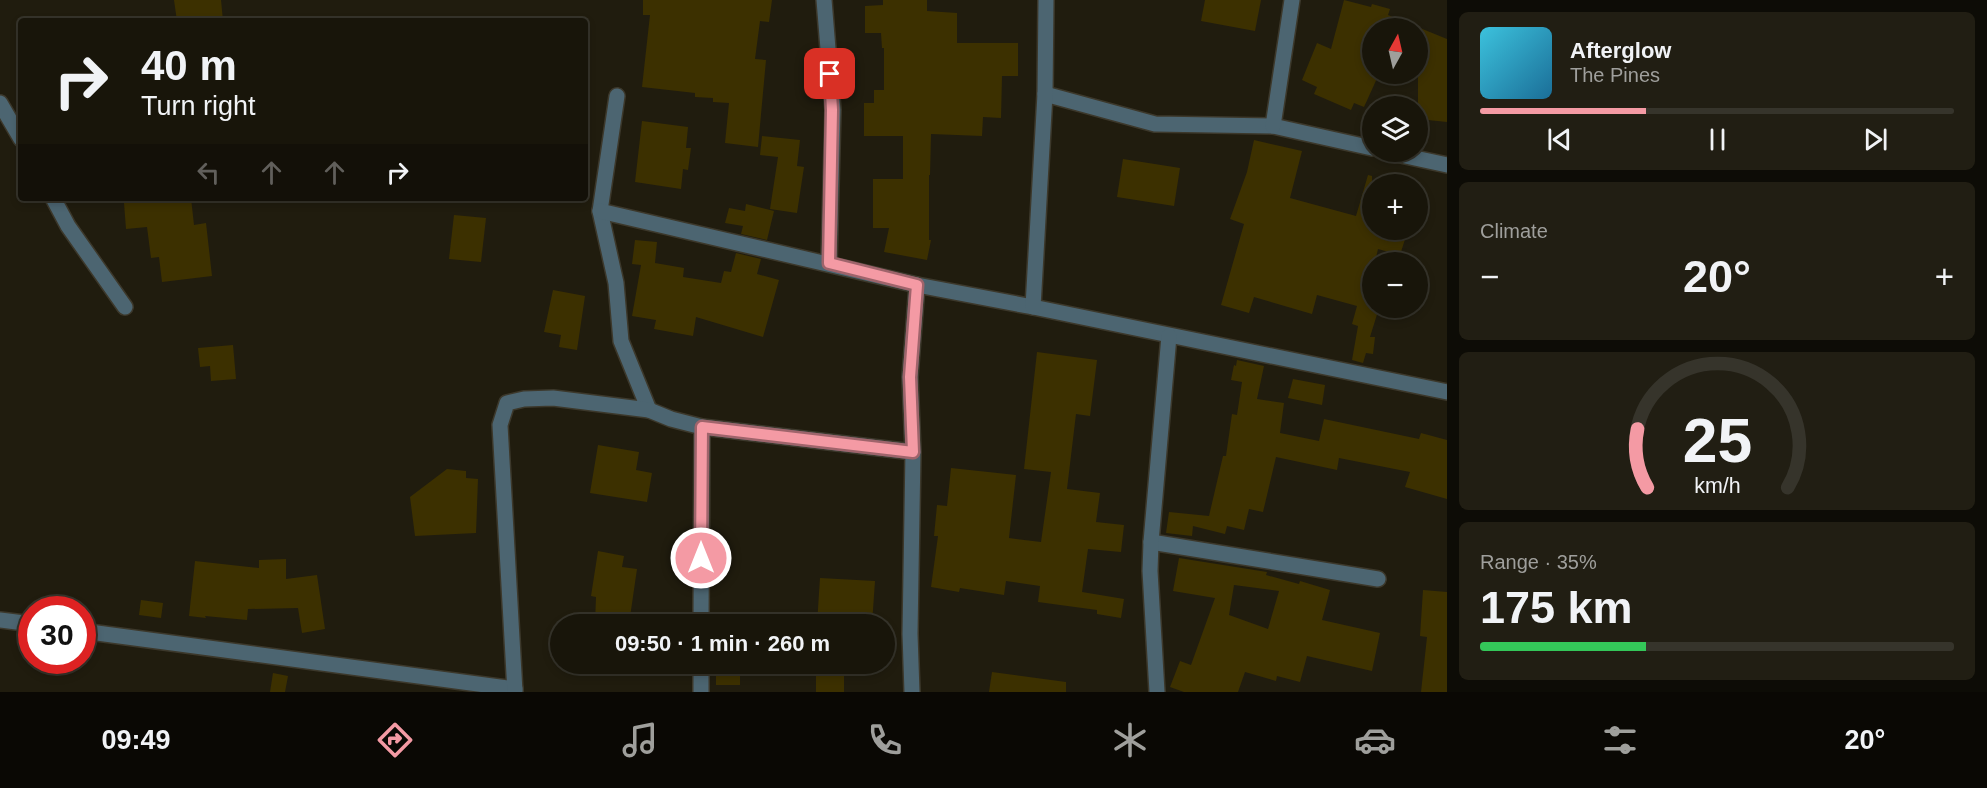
<!DOCTYPE html>
<html lang="en">
<head>
<meta charset="utf-8">
<style>
  :root { --surface:#18150a; --page:#211e13; --text:#f1f3f6; --muted:#9f9f9c; --line:#36342b; --accent:#f49aa4 }
  body { margin:0; font-family:Helvetica,sans-serif; background:var(--page); color:var(--text); height:100vh; display:flex; flex-direction:column; font-size:22px; white-space:nowrap }
  * { box-sizing:border-box; margin:0 }
  p { font-size:20px; color:var(--muted) }
  .icon { flex:none; width:33px; height:33px; fill:none; stroke:currentColor; stroke-width:2; stroke-linecap:round; stroke-linejoin:round }
  .map { position:relative; flex:1; overflow:hidden }
  .drawer { display:flex; flex-direction:column; gap:12px; padding:12px; background:#0d0c06; width:540px }
  .drawer>* { flex:none }
  .top-card { position:absolute; left:18px; top:18px; width:570px; height:183px; border-radius:6px; box-shadow:0 3px 9px #0003,0 0 0 2px var(--line); background:#18150a; color:var(--text); overflow:hidden }
  .needle { width:39px; rotate:8deg }
  .tools { position:absolute; left:1362px; top:18px; display:grid; gap:12px }
  .tools a { display:grid; place-items:center; width:66px; height:66px; border-radius:50%; background:var(--surface); box-shadow:0 3px 9px #0003,0 0 0 2px var(--line); font-size:30px }
  .speed { position:absolute; left:18px; top:596px; display:flex; gap:12px; font-size:30px; font-weight:700; text-align:center }
  .speed>* { display:grid; place-content:center; width:78px; height:78px; border-radius:50%; background:var(--surface); box-shadow:0 3px 9px #0003,0 0 0 2px var(--line); line-height:1 }
  .speed .limit { border:9px solid #d22; background:#fff; color:#111 }
  .pin { position:absolute; display:grid; place-items:center; width:51px; height:51px; color:#fff; margin:-26px; border-radius:12px; box-shadow:0 3px 9px #0006 }
  .me { position:absolute; width:66px; margin:-33px; rotate:0deg; stroke-linejoin:round; filter:drop-shadow(0 0 4px #0008) }
  .turn { display:flex; align-items:center; gap:21px; height:126px; padding:0 24px; font-size:27px }
  .turn .icon { width:78px; height:78px; stroke-width:2.5 }
  .turn b { display:block; font-size:42px; line-height:51px }
  .lanes { display:flex; align-items:center; height:57px; padding:0 24px; background:#0003; justify-content:center; gap:30px; direction:ltr }
  .lanes .off { opacity:.35 }
  .big { font-size:45px; font-weight:600; line-height:1.1 }
  .drawer .card { flex:1; display:flex; flex-direction:column; justify-content:center; gap:9px; min-width:0; padding:0 21px; border-radius:9px; background:var(--page) }
  .drawer .dial { align-items:center; gap:0 }
  .dial svg { height:156px; overflow:visible; fill:none; stroke:var(--line); stroke-width:7; stroke-linecap:round; text-anchor:middle }
  .dial text { fill:var(--text); stroke:none }
  .song { display:flex; align-items:center; gap:18px }
  .cover { width:72px; height:72px; border-radius:9px; background:linear-gradient(135deg,hsl(190 70% 55%),hsl(200 70% 35%)) }
  .played { height:6px; border-radius:3px; background:linear-gradient(90deg,var(--accent) 35%,var(--line) 35%) }
  .keys { display:flex; justify-content:space-around; direction:ltr }
  .heat { display:flex; justify-content:space-between; align-items:center; font-size:33px; direction:ltr }
  .charge { height:9px; border-radius:4px; background:linear-gradient(90deg,#34c759 35%,var(--line) 0) }
  .trip { position:absolute; left:550px; top:614px; width:345px; height:60px; border-radius:30px; background:var(--surface); box-shadow:0 3px 9px #0003,0 0 0 2px var(--line); font-weight:600; line-height:60px; text-align:center }
  .tab-bar { display:flex; height:96px; justify-content:space-around; align-items:center; background:#0a0804; color:var(--muted) }
  .tab-bar .icon { width:42px; height:42px }
  .tab-bar .current { color:var(--accent) }
  .tab-bar b { font-size:27px; color:var(--text) }
  main { display:flex; flex:1; min-height:0 }
  .map>svg:first-child { display:block }
  .building { fill:#3c3000; fill-rule:evenodd }
  .lines { fill:none; stroke-linecap:round; stroke-linejoin:round }
  .minor-casing { stroke:#3c382b; stroke-width:18 }
  .minor { stroke:#4c6571; stroke-width:15 }
  .route-casing { stroke:#9f646b; stroke-width:15 }
  .route { stroke:#f49aa4; stroke-width:10 }
</style>
</head>
<body>
<main>
<div class="map">
<svg width="1447" height="692" viewBox="0 0 1447 692">
  <rect width="100%" height="100%" fill="#201c0e"/>
  <g class="building">
    <polygon points="174,0 221,0 223,21 177,21"/>
    <polygon points="643,0 772,0 769,22 760,21 755,59 766,60 758,147 725,143 729,103 713,102 713,98 695,97 695,93 642,87 650,15 643,15"/>
    <polygon points="883,0 927,0 927,11 957,13 957,43 1018,43 1018,76 1002,76 1001,118 983,117 982,136 931,134 930,175 929,175 929,240 931,240 927,260 884,252 889,228 873,228 873,179 903,179 903,136 864,136 864,103 874,103 874,90 884,90 884,48 882,48 881,33 865,33 865,6 883,5"/>
    <polygon points="1205,0 1261,0 1255,31 1201,21"/>
    <polygon points="1344,0 1371,7 1372,4 1390,9 1388,15 1447,39 1447,122 1418,119 1418,28 1372,28 1372,74 1379,74 1364,107 1354,103 1351,110 1314,94 1317,87 1302,80 1317,43 1331,49"/>
    <polygon points="642,121 688,127 686,148 691,148 688,170 683,169 681,189 635,182"/>
    <polygon points="762,136 800,140 797,166 804,167 797,213 770,209 778,157 760,155"/>
    <polygon points="1254,140 1302,151 1290,198 1356,216 1368,175 1372,176 1372,230 1408,230 1400,255 1378,249 1375,262 1372,262 1372,308 1379,308 1370,337 1375,337 1373,354 1366,353 1363,363 1352,360 1358,326 1352,324 1357,306 1317,295 1312,314 1254,297 1249,313 1221,305 1244,224 1230,219 1247,172"/>
    <polygon points="1123,159 1180,168 1174,206 1117,197"/>
    <polygon points="137,198 191,198 194,225 206,223 212,276 162,282 159,257 151,258 147,227 126,229 124,203 138,202"/>
    <polygon points="746,204 774,211 767,240 741,234 743,226 725,223 729,208 745,211"/>
    <polygon points="454,215 486,218 481,262 449,259"/>
    <polygon points="635,240 657,242 655,263 684,268 683,277 721,283 724,271 731,272 736,253 761,259 757,274 779,280 763,337 696,317 693,336 654,329 656,320 632,316 641,265 632,264"/>
    <polygon points="553,290 585,296 577,350 559,347 561,335 544,332"/>
    <polygon points="233,345 236,379 211,381 210,366 200,367 198,348"/>
    <polygon points="1037,352 1097,360 1090,416 1076,414 1067,489 1100,493 1096,522 1124,525 1121,552 1088,549 1082,592 1124,599 1121,618 1097,614 1097,610 1038,602 1040,586 1006,581 1004,595 960,588 959,592 931,587 938,536 934,536 937,505 947,506 951,468 1016,475 1009,538 1041,542 1051,472 1024,469"/>
    <polygon points="1237,360 1264,366 1257,399 1284,403 1280,433 1319,441 1324,419 1419,439 1421,433 1447,440 1447,499 1405,487 1410,472 1339,458 1337,470 1276,457 1263,512 1249,509 1244,530 1227,526 1225,534 1193,526 1192,536 1166,533 1169,512 1209,516 1223,456 1226,456 1232,414 1237,415 1242,382 1231,380 1234,365 1236,366"/>
    <polygon points="1293,379 1325,385 1322,405 1288,398"/>
    <polygon points="598,445 639,452 636,470 652,473 647,502 590,493"/>
    <polygon points="447,469 466,471 466,478 478,479 476,533 415,536 410,497"/>
    <polygon points="598,551 624,556 622,567 637,569 629,624 595,624 596,597 591,596"/>
    <path d="M1179,558l88,14 -1,3 33,9 1,-3 30,9 -8,30 58,13 -8,38 -65,-15 -7,26 -23,-6 -1,5 -31,-9 -7,20h-54l-14,-5 10,-26 11,4 24,-67 -42,-7zM1234,585l45,6 -11,38 -39,-14z"/>
    <polygon points="286,559 286,579 317,575 325,629 302,633 298,608 248,609 247,620 205,616 206,618 189,616 195,561 259,568 259,560"/>
    <polygon points="820,578 875,581 872,624 817,624"/>
    <polygon points="1423,590 1447,592 1447,692 1421,692 1427,637 1420,636"/>
    <polygon points="141,600 163,603 161,618 139,615"/>
    <rect x="716" y="663" width="24" height="22"/>
    <polygon points="992,672 1066,682 1066,692 989,692"/>
    <polygon points="273,673 288,676 285,692 270,692"/>
    <rect x="816" y="673" width="28" height="19"/>
  </g>
  <g class="lines">
    <defs>
      <g id="minor">
        <polyline points="824,0 833,110 829,263"/>
        <polyline points="1045,94 1155,124 1273,126 1372,148"/>
        <polyline points="617,96 600,211 616,283 621,341 649,410"/>
        <polyline points="0,103 21,139"/>
        <polyline points="1273,126 1292,0"/>
        <polyline points="1387,152 1447,165"/>
        <polyline points="53,198 68,226 125,307"/>
        <polyline points="600,211 917,285 1033,307 1447,392"/>
        <polyline points="1033,307 1045,94 1046,0"/>
        <polyline points="1151,542 1378,579"/>
        <polyline points="0,620 32,624"/>
        <polyline points="701,624 702,427"/>
        <polyline points="82,631 515,689"/>
        <polyline points="515,692 500,425 507,403 524,399 553,398 649,410 671,419 702,427 913,452"/>
        <polyline points="701,692 701,663"/>
        <polyline points="912,692 910,634 913,452 910,377 917,285"/>
        <polyline points="1157,692 1150,571 1151,542 1169,336"/>
      </g>
    </defs>
    <use href="#minor" class="minor-casing"/>
    <use href="#minor" class="minor"/>
  </g>
  <g class="lines">
    <defs>
      <polyline id="route" points="701,558 702,427 913,452 910,377 917,285 829,263 832,110 830,74"/>
    </defs>
    <use href="#route" class="route-casing"/>
    <use href="#route" class="route"/>
  </g>
</svg>
<div class="tools">
<a><svg class="needle" viewBox="-14 -14 28 28"><path d="M0-13l5 13h-10z" fill="#e53935"/><path d="M0 13l5-13h-10z" fill="#9f9f9c"/></svg></a>
<a><svg class="icon" aria-label="layers" viewBox="0 0 24 24"><path d="M12 4l9 5-9 5-9-5zM3 14l9 5 9-5"/></svg></a>
<a>+</a>
<a>−</a>
</div>
<div class="speed"><div class="limit">30</div></div>
<div class="pin" style="left:830px;top:74px;background:#d93025"><svg class="icon" aria-label="arrive" viewBox="0 0 24 24"><path d="M6 21V4h12l-3 4 3 4H6"/></svg></div>
<svg class="me" style="left:701px;top:558px" viewBox="-20 -20 40 40"><circle r="17" fill="#f49aa4" stroke="#fff" stroke-width="3"/><path d="M0-11L8 9 0 5-8 9z" fill="#fff"/></svg>
<div class="trip">09:50 · 1 min · 260 m</div>
<div class="top-card">
<div class="turn"><svg class="icon" aria-label="right" viewBox="0 0 24 24"><path d="M7 20v-9h11M14 6l5 5-5 5"/></svg><div><b>40 m</b>Turn right</div></div>
<div class="lanes"><svg class="icon off" aria-label="left" viewBox="0 0 24 24"><path d="M17 20v-9H6M10 6l-5 5 5 5"/></svg><svg class="icon off" aria-label="ahead" viewBox="0 0 24 24"><path d="M12 20V5M6 11l6-6 6 6"/></svg><svg class="icon off" aria-label="ahead" viewBox="0 0 24 24"><path d="M12 20V5M6 11l6-6 6 6"/></svg><svg class="icon" aria-label="right" viewBox="0 0 24 24"><path d="M7 20v-9h11M14 6l5 5-5 5"/></svg></div>
</div>
</div>
<section class="drawer">
<div class="card">
<div class="song"><i class="cover"></i><div><b>Afterglow</b><p>The Pines</p></div></div>
<div class="played"></div>
<div class="keys"><svg class="icon" aria-label="previous" viewBox="0 0 24 24"><path d="M18 5L8 12l10 7zM5 5v14"/></svg><svg class="icon" aria-label="pause" viewBox="0 0 24 24"><path d="M8 5v14M16 5v14"/></svg><svg class="icon" aria-label="next" viewBox="0 0 24 24"><path d="M6 5l10 7-10 7zM19 5v14"/></svg></div>
</div>
<div class="card"><p>Climate</p>
<div class="heat"><a>−</a><b class="big">20°</b><a>+</a></div>
</div>
<div class="card dial"><svg viewBox="0 0 100 80">
<path d="M14 69A42 42 0 1 1 86 69"/>
<path d="M14 69A42 42 0 0 1 9 39" stroke="#f49aa4"/>
<text x="50" y="56" font-size="32" font-weight="700">25</text>
<text x="50" y="72" font-size="11">km/h</text>
</svg></div>
<div class="card"><p>Range · 35%</p><b class="big">175 km</b><div class="charge"></div></div>
</section>
</main>
<nav class="tab-bar">
<b>09:49</b>
<svg class="icon current" aria-label="directions" viewBox="0 0 24 24"><path d="M12 3l9 9-9 9-9-9zM9 14v-3h6M13 9l2 2-2 2"/></svg>
<svg class="icon" aria-label="music" viewBox="0 0 24 24"><path d="M9 18V5l10-2v13"/><circle cx="6" cy="18" r="3"/><circle cx="16" cy="16" r="3"/></svg>
<svg class="icon" aria-label="phone" viewBox="0 0 24 24"><path d="M5 4h4l2 5-3 2q2 4 5 5l2-3 5 2v4C11 20 4 13 5 4z"/></svg>
<svg class="icon" aria-label="climate" viewBox="0 0 24 24"><path d="M12 3v18M4 7l16 10M4 17L20 7"/></svg>
<svg class="icon" aria-label="car" viewBox="0 0 24 24"><path d="M5 17H2v-5l4-1 3-4h7l3 4 3 1v5h-3M9 17h6M6 11h13"/><circle cx="7" cy="17" r="2"/><circle cx="17" cy="17" r="2"/></svg>
<svg class="icon" aria-label="filters" viewBox="0 0 24 24"><path d="M4 7h16M4 17h16"/><circle cx="9" cy="7" r="2"/><circle cx="15" cy="17" r="2"/></svg>
<b>20°</b>
</nav>
</body>
</html>
